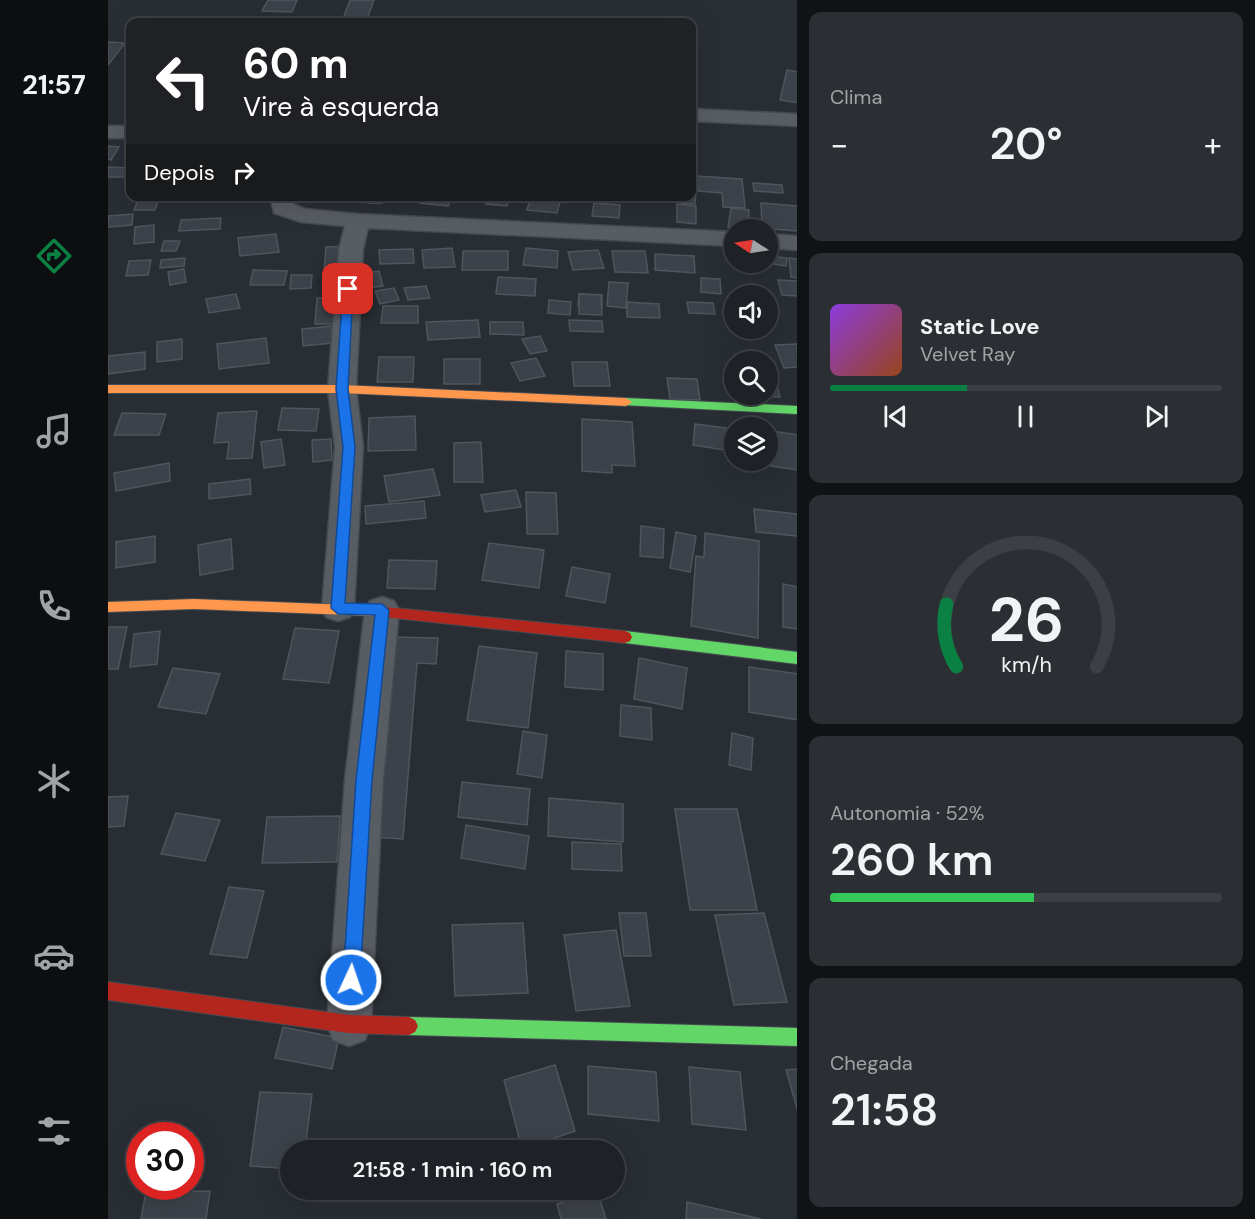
<!DOCTYPE html>
<html lang="pt">
<head>
<meta charset="utf-8">
<style>
  :root { --surface:#1e2227; --page:#2b2f33; --text:#f1f3f6; --muted:#a1a4a7; --line:#3c3f44; --accent:#0b8043 }
  body { margin:0; font-family:"DM Sans",sans-serif; background:var(--page); color:var(--text); height:100vh; display:flex; flex-direction:column; font-size:22px; white-space:nowrap }
  * { box-sizing:border-box; margin:0 }
  p { font-size:20px; color:var(--muted) }
  .icon { flex:none; width:33px; height:33px; fill:none; stroke:currentColor; stroke-width:2; stroke-linecap:round; stroke-linejoin:round }
  .map { position:relative; flex:1; overflow:hidden }
  .side { display:flex; flex-direction:column; gap:12px; padding:12px; background:#101315; width:458px }
  .side>* { flex:none }
  .banner { position:absolute; left:18px; top:18px; width:570px; height:183px; border-radius:12px; box-shadow:0 6px 24px #0002,0 0 0 2px var(--line); background:#202124; color:#fff; overflow:hidden }
  .needle { width:39px; rotate:282deg }
  .buttons { position:absolute; left:616px; top:219px; display:grid; gap:12px }
  .buttons a { display:grid; place-items:center; width:54px; height:54px; border-radius:50%; background:var(--surface); box-shadow:0 6px 24px #0002,0 0 0 2px var(--line); font-size:30px }
  .speed { position:absolute; left:18px; top:1122px; display:flex; gap:12px; font-size:30px; font-weight:700; text-align:center }
  .speed>* { display:grid; place-content:center; width:78px; height:78px; border-radius:50%; background:var(--surface); box-shadow:0 6px 24px #0002,0 0 0 2px var(--line); line-height:1 }
  .speed .limit { border:9px solid #d22; background:#fff; color:#111 }
  .pin { position:absolute; display:grid; place-items:center; width:51px; height:51px; color:#fff; margin:-26px; border-radius:12px; box-shadow:0 3px 9px #0006 }
  .me { position:absolute; width:66px; margin:-33px; rotate:3deg; stroke-linejoin:round; filter:drop-shadow(0 0 4px #0008) }
  .turn { display:flex; align-items:center; gap:21px; height:126px; padding:0 18px; font-size:27px }
  .turn .icon { width:78px; height:78px; stroke-width:2.5 }
  .turn b { display:block; font-size:42px; line-height:51px }
  .then { display:flex; align-items:center; height:57px; padding:0 18px; background:#0003; gap:12px; font-size:22px }
  .big { font-size:45px; font-weight:600; line-height:1.1 }
  .side .tile { flex:1; display:flex; flex-direction:column; justify-content:center; gap:9px; min-width:0; padding:0 21px; border-radius:12px; background:var(--page) }
  .side .dial { align-items:center; gap:0 }
  .dial svg { height:156px; overflow:visible; fill:none; stroke:var(--line); stroke-width:7; stroke-linecap:round; text-anchor:middle }
  .dial text { fill:var(--text); stroke:none }
  .song { display:flex; align-items:center; gap:18px }
  .cover { width:72px; height:72px; border-radius:9px; background:linear-gradient(135deg,hsl(270 70% 55%),hsl(20 70% 35%)) }
  .played { height:6px; border-radius:3px; background:linear-gradient(90deg,var(--accent) 35%,var(--line) 35%) }
  .keys { display:flex; justify-content:space-around; direction:ltr }
  .heat { display:flex; justify-content:space-between; align-items:center; font-size:33px; direction:ltr }
  .charge { height:9px; border-radius:4px; background:linear-gradient(90deg,#34c759 52%,var(--line) 0) }
  .trip { position:absolute; left:172px; top:1140px; width:345px; height:60px; border-radius:30px; background:var(--surface); box-shadow:0 6px 24px #0002,0 0 0 2px var(--line); font-weight:600; line-height:60px; text-align:center }
  main { display:flex; flex:1; min-height:0 }
  .tabs { display:flex; flex-direction:column; width:108px; justify-content:space-around; align-items:center; background:#0c0e10; color:var(--muted) }
  .tabs .icon { width:42px; height:42px }
  .tabs .selected { color:var(--accent) }
  .tabs b { font-size:27px; color:var(--text) }
  .map>svg:first-child { display:block }
  .building { fill:#3c4249; stroke:#50555c; stroke-width:1.5 }
  .lines { fill:none; stroke-linecap:round; stroke-linejoin:round }
  .street-casing { stroke:#454a51; stroke-width:3 }
  .fast-casing { stroke:#454a51; stroke-width:2 }
  .slow-casing { stroke:#454a51; stroke-width:2 }
  .jam-casing { stroke:#454a51; stroke-width:2 }
  .street { fill:#585c63; fill-rule:evenodd }
  .fast { fill:#63d668; fill-rule:evenodd }
  .slow { fill:#ff974d; fill-rule:evenodd }
  .jam { fill:#b3261e; fill-rule:evenodd }
  .route { fill:#1a73e8; stroke:#114b97; stroke-width:1.5 }
</style>
</head>
<body>
<main>
<nav class="tabs">
<b>21:57</b>
<svg class="icon selected" aria-label="directions" viewBox="0 0 24 24"><path d="M12 3l9 9-9 9-9-9zM9 14v-3h6M13 9l2 2-2 2"/></svg>
<svg class="icon" aria-label="music" viewBox="0 0 24 24"><path d="M9 18V5l10-2v13"/><circle cx="6" cy="18" r="3"/><circle cx="16" cy="16" r="3"/></svg>
<svg class="icon" aria-label="phone" viewBox="0 0 24 24"><path d="M5 4h4l2 5-3 2q2 4 5 5l2-3 5 2v4C11 20 4 13 5 4z"/></svg>
<svg class="icon" aria-label="climate" viewBox="0 0 24 24"><path d="M12 3v18M4 7l16 10M4 17L20 7"/></svg>
<svg class="icon" aria-label="car" viewBox="0 0 24 24"><path d="M5 17H2v-5l4-1 3-4h7l3 4 3 1v5h-3M9 17h6M6 11h13"/><circle cx="7" cy="17" r="2"/><circle cx="17" cy="17" r="2"/></svg>
<svg class="icon" aria-label="filters" viewBox="0 0 24 24"><path d="M4 7h16M4 17h16"/><circle cx="9" cy="7" r="2"/><circle cx="15" cy="17" r="2"/></svg>
</nav>
<div class="map">
<svg width="690" height="1219" viewBox="0 0 690 1219">
  <rect width="100%" height="100%" fill="#282e34"/>
  <g class="building">
    <polygon points="160,0 189,0 184,12 154,11"/>
    <polygon points="242,0 266,0 259,19 235,19"/>
    <polygon points="0,42 17,43 0,65"/>
    <polygon points="679,70 690,72 690,103 672,100"/>
    <polygon points="0,146 11,147 3,160 0,159"/>
    <polygon points="0,167 22,168 22,177 0,177"/>
    <polygon points="589,176 634,179 637,208 615,207 614,193 590,191"/>
    <polygon points="645,183 674,185 675,193 646,191"/>
    <polygon points="584,190 588,191 587,204 573,203 574,196 584,196"/>
    <polygon points="262,196 276,196 274,203 260,203"/>
    <polygon points="315,196 344,196 340,206 312,203"/>
    <polygon points="380,196 402,196 399,206 378,204"/>
    <polygon points="423,196 453,198 449,213 419,210"/>
    <polygon points="31,198 51,198 47,210 26,210"/>
    <polygon points="486,203 512,205 511,218 484,216"/>
    <polygon points="653,203 690,206 690,231 654,228"/>
    <polygon points="569,204 588,206 588,224 569,222"/>
    <polygon points="623,208 641,210 640,229 620,227"/>
    <polygon points="25,214 24,225 0,227 0,216"/>
    <polygon points="113,218 112,229 71,231 73,220"/>
    <polygon points="46,225 46,242 26,244 27,227"/>
    <polygon points="168,234 171,252 132,256 130,238"/>
    <polygon points="56,241 72,241 68,251 53,251"/>
    <polygon points="239,246 238,273 216,273 218,247"/>
    <polygon points="344,248 347,267 316,268 314,250"/>
    <polygon points="418,248 450,251 449,268 415,265"/>
    <polygon points="305,249 306,263 272,264 271,250"/>
    <polygon points="490,250 496,268 465,270 460,252"/>
    <polygon points="355,251 400,251 400,270 354,270"/>
    <polygon points="504,251 537,251 540,273 507,272"/>
    <polygon points="547,254 586,256 587,273 547,270"/>
    <polygon points="660,256 679,258 678,266 658,263"/>
    <polygon points="77,258 76,266 52,268 53,260"/>
    <polygon points="681,258 690,259 690,278 683,277"/>
    <polygon points="43,260 40,275 18,276 21,261"/>
    <polygon points="76,269 78,282 62,285 60,272"/>
    <polygon points="145,270 179,271 176,285 142,285"/>
    <polygon points="271,271 275,286 260,288 257,273"/>
    <polygon points="183,275 204,275 203,288 182,289"/>
    <polygon points="390,277 428,279 427,296 388,294"/>
    <polygon points="593,278 612,279 613,294 593,292"/>
    <polygon points="670,280 690,281 690,296 674,295"/>
    <polygon points="501,282 520,283 518,308 499,306"/>
    <polygon points="318,286 322,298 300,300 296,288"/>
    <polygon points="286,288 291,300 272,304 267,291"/>
    <polygon points="128,294 132,308 101,313 98,299"/>
    <polygon points="471,294 494,295 494,308 470,306"/>
    <polygon points="471,294 493,295 494,315 471,314"/>
    <polygon points="236,297 234,324 207,324 209,298"/>
    <polygon points="441,300 463,302 462,315 440,313"/>
    <polygon points="519,302 551,304 552,318 519,317"/>
    <polygon points="579,302 605,303 607,314 581,313"/>
    <polygon points="275,306 310,306 310,323 273,323"/>
    <polygon points="370,320 372,337 320,340 318,322"/>
    <polygon points="461,320 494,321 495,332 462,331"/>
    <polygon points="382,322 415,322 416,335 382,334"/>
    <polygon points="224,326 225,343 195,346 194,329"/>
    <polygon points="432,336 439,351 422,354 414,339"/>
    <polygon points="158,338 161,363 111,369 109,344"/>
    <polygon points="74,339 74,359 49,362 49,342"/>
    <polygon points="689,344 690,367 676,368 667,345"/>
    <polygon points="37,352 37,369 0,374 0,356"/>
    <polygon points="271,357 306,357 305,382 269,382"/>
    <polygon points="428,358 437,376 412,381 403,363"/>
    <rect x="336" y="359" width="36" height="25"/>
    <polygon points="464,362 499,362 502,386 466,386"/>
    <polygon points="660,377 667,378 672,397 645,396 660,394"/>
    <polygon points="559,378 589,379 592,400 562,399"/>
    <polygon points="174,408 211,409 208,431 170,430"/>
    <polygon points="149,411 144,458 119,459 121,442 106,443 110,413"/>
    <polygon points="14,413 58,414 51,435 6,435"/>
    <polygon points="307,416 308,450 260,451 261,418"/>
    <polygon points="474,419 524,422 527,466 504,465 504,473 474,471"/>
    <polygon points="587,424 618,428 617,450 585,445"/>
    <polygon points="664,431 690,435 690,470 663,466"/>
    <polygon points="173,439 177,465 156,468 153,442"/>
    <polygon points="223,439 224,460 205,462 204,440"/>
    <polygon points="373,442 375,482 346,482 346,443"/>
    <polygon points="61,463 62,481 8,491 6,473"/>
    <polygon points="325,469 332,495 281,502 276,476"/>
    <polygon points="142,479 143,494 101,499 101,484"/>
    <polygon points="408,490 413,507 377,512 373,495"/>
    <polygon points="418,492 448,493 450,534 419,534"/>
    <polygon points="316,501 318,518 258,524 257,506"/>
    <polygon points="646,509 690,514 690,536 648,532"/>
    <polygon points="533,526 556,529 555,558 532,556"/>
    <polygon points="568,532 588,536 582,572 562,568"/>
    <polygon points="597,533 651,541 650,638 583,626 588,556 596,557"/>
    <polygon points="47,536 47,562 8,568 8,542"/>
    <polygon points="123,539 125,569 92,575 90,545"/>
    <polygon points="381,543 436,550 431,588 374,580"/>
    <polygon points="281,560 329,561 327,589 279,588"/>
    <polygon points="464,567 502,574 497,603 458,596"/>
    <polygon points="675,584 690,587 690,629 675,627"/>
    <polygon points="0,627 19,627 10,669 0,669"/>
    <polygon points="187,628 231,631 221,683 175,679"/>
    <polygon points="52,631 49,664 22,667 26,634"/>
    <polygon points="283,637 330,638 328,664 309,663 295,839 264,837"/>
    <polygon points="371,646 429,653 420,728 359,720"/>
    <polygon points="458,651 495,654 495,690 457,687"/>
    <polygon points="531,658 579,668 574,709 526,699"/>
    <polygon points="641,667 690,674 690,720 641,712"/>
    <polygon points="65,668 112,674 98,714 50,707"/>
    <polygon points="513,705 543,708 544,740 512,736"/>
    <polygon points="415,731 439,735 434,778 409,774"/>
    <polygon points="624,733 645,738 643,770 621,765"/>
    <polygon points="354,782 422,789 419,825 350,817"/>
    <polygon points="20,796 16,826 0,827 0,797"/>
    <polygon points="441,798 515,804 515,842 440,836"/>
    <polygon points="567,809 629,809 649,910 582,910"/>
    <polygon points="68,813 112,820 97,861 53,854"/>
    <polygon points="232,816 229,862 154,863 159,817"/>
    <polygon points="358,825 421,836 417,869 353,858"/>
    <polygon points="464,842 513,844 514,871 464,869"/>
    <polygon points="121,887 156,891 139,958 102,954"/>
    <polygon points="511,913 538,913 543,956 516,956"/>
    <polygon points="656,913 679,1002 626,1005 607,915"/>
    <polygon points="415,923 420,993 347,996 344,925"/>
    <polygon points="508,930 522,1006 468,1011 456,935"/>
    <polygon points="175,1027 231,1038 224,1069 167,1058"/>
    <polygon points="447,1065 467,1131 414,1149 396,1080"/>
    <polygon points="480,1066 548,1072 551,1121 480,1114"/>
    <polygon points="581,1067 632,1072 638,1130 584,1124"/>
    <polygon points="690,1069 690,1112 678,1070"/>
    <polygon points="152,1092 204,1094 197,1150 183,1150 183,1169 142,1166"/>
    <polygon points="489,1190 498,1219 453,1219 449,1204"/>
    <polygon points="102,1191 98,1219 33,1219 38,1192"/>
    <polygon points="579,1202 653,1219 578,1219"/>
  </g>
  <g class="lines">
    <defs>
      <g id="street">
        <polygon points="584,109 690,114 690,126 584,121"/>
        <rect x="0" y="126" width="22" height="12"/>
        <polygon points="162,196 184,196 185,204 197,209 250,214 627,232 627,246 260,228 255,249 248,389 255,447 246,608 242,617 230,621 218,617 214,608 227,447 220,389 231,249 237,226 193,222 166,213"/>
        <polygon points="660,234 690,236 690,250 660,248"/>
        <polygon points="274,597 286,601 291,610 275,780 263,1024 257,1040 241,1046 225,1040 219,1024 237,780 257,610 262,601"/>
      </g>
      <g id="fast">
        <polygon points="518,398 690,406 690,414 514,405 512,402"/>
        <polygon points="517,631 690,652 690,664 517,643 512,641 510,637 512,633"/>
        <polygon points="301,1017 690,1028 690,1046 301,1035 295,1032 292,1026 295,1020"/>
      </g>
      <g id="slow">
        <polygon points="0,385 234,385 518,398 524,402 518,406 234,393 0,393"/>
        <polygon points="86,599 267,606 272,607 274,611 272,615 267,616 86,609 0,612 0,602"/>
      </g>
      <g id="jam">
        <polygon points="267,606 517,631 522,633 524,637 522,641 517,643 267,616 262,615 260,611 262,607"/>
        <polygon points="0,982 241,1015 301,1017 307,1020 310,1026 307,1032 301,1035 241,1033 0,1000"/>
      </g>
    </defs>
    <use href="#street" class="street-casing"/>
    <use href="#fast" class="fast-casing"/>
    <use href="#slow" class="slow-casing"/>
    <use href="#jam" class="jam-casing"/>
    <use href="#street" class="street"/>
    <use href="#fast" class="fast"/>
    <use href="#slow" class="slow"/>
    <use href="#jam" class="jam"/>
  </g>
  <polygon class="route" points="240,286 245,289 240,389 247,447 237,603 274,604 281,610 264,780 252,980 250,986 243,989 237,986 235,980 248,780 267,615 230,614 223,608 235,447 228,389 235,289"/>
</svg>
<div class="buttons">
<a><svg class="needle" viewBox="-14 -14 28 28"><path d="M0-13l5 13h-10z" fill="#e53935"/><path d="M0 13l5-13h-10z" fill="#a1a4a7"/></svg></a>
<a><svg class="icon" aria-label="sound" viewBox="0 0 24 24"><path d="M4 9h4l5-4v14l-5-4H4zM17 9q2 3 0 6"/></svg></a>
<a><svg class="icon" aria-label="search" viewBox="0 0 24 24"><circle cx="10" cy="10" r="6"/><path d="M15 15l6 6"/></svg></a>
<a><svg class="icon" aria-label="layers" viewBox="0 0 24 24"><path d="M12 4l9 5-9 5-9-5zM3 14l9 5 9-5"/></svg></a>
</div>
<div class="speed"><div class="limit">30</div></div>
<div class="pin" style="left:240px;top:289px;background:#d93025"><svg class="icon" aria-label="arrive" viewBox="0 0 24 24"><path d="M6 21V4h12l-3 4 3 4H6"/></svg></div>
<svg class="me" style="left:243px;top:980px" viewBox="-20 -20 40 40"><circle r="17" fill="#1a73e8" stroke="#fff" stroke-width="3"/><path d="M0-11L8 9 0 5-8 9z" fill="#fff"/></svg>
<div class="trip">21:58 · 1 min · 160 m</div>
<div class="banner">
<div class="turn"><svg class="icon" aria-label="left" viewBox="0 0 24 24"><path d="M17 20v-9H6M10 6l-5 5 5 5"/></svg><div><b>60 m</b>Vire à esquerda</div></div>
<div class="then">Depois<svg class="icon" aria-label="right" viewBox="0 0 24 24"><path d="M7 20v-9h11M14 6l5 5-5 5"/></svg></div>
</div>
</div>
<section class="side">
<div class="tile"><p>Clima</p>
<div class="heat"><a>−</a><b class="big">20°</b><a>+</a></div>
</div>
<div class="tile">
<div class="song"><i class="cover"></i><div><b>Static Love</b><p>Velvet Ray</p></div></div>
<div class="played"></div>
<div class="keys"><svg class="icon" aria-label="previous" viewBox="0 0 24 24"><path d="M18 5L8 12l10 7zM5 5v14"/></svg><svg class="icon" aria-label="pause" viewBox="0 0 24 24"><path d="M8 5v14M16 5v14"/></svg><svg class="icon" aria-label="next" viewBox="0 0 24 24"><path d="M6 5l10 7-10 7zM19 5v14"/></svg></div>
</div>
<div class="tile dial"><svg viewBox="0 0 100 80">
<path d="M14 69A42 42 0 1 1 86 69"/>
<path d="M14 69A42 42 0 0 1 9 37" stroke="#0b8043"/>
<text x="50" y="56" font-size="32" font-weight="700">26</text>
<text x="50" y="72" font-size="11">km/h</text>
</svg></div>
<div class="tile"><p>Autonomia · 52%</p><b class="big">260 km</b><div class="charge"></div></div>
<div class="tile"><p>Chegada</p><b class="big">21:58</b></div>
</section>
</main>
</body>
</html>
